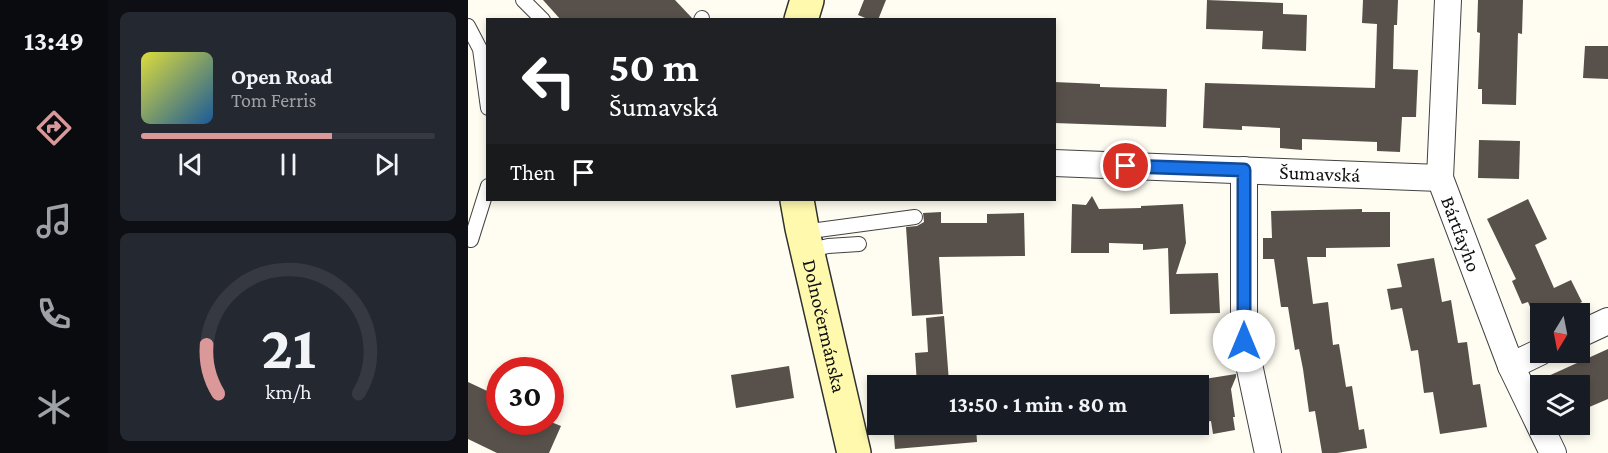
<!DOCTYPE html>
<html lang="en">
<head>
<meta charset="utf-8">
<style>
  :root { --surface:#171b24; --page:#242831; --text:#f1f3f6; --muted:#9ea1a6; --line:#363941; --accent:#da9899 }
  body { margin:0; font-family:"Crimson Pro",serif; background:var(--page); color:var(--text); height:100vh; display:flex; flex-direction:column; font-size:22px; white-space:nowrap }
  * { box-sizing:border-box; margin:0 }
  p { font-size:20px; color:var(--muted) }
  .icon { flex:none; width:33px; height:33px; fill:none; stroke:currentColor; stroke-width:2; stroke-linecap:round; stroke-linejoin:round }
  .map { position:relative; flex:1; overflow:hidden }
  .details { display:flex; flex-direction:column; gap:12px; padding:12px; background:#0d0f14; width:360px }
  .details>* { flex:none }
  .top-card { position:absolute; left:18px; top:18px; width:570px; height:183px; border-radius:0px; box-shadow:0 3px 9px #0003; background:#202124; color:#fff; overflow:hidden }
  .needle { width:39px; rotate:190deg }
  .fabs { position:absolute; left:1062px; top:303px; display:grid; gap:12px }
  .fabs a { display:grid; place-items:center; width:60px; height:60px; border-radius:0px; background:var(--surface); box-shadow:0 3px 9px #0003; font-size:30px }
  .speed { position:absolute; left:18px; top:357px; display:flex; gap:12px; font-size:30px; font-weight:700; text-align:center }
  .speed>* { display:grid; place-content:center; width:78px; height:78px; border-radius:50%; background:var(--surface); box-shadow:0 3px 9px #0003; line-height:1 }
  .speed .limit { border:9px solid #d22; background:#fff; color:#111 }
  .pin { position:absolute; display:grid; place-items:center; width:51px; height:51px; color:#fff; margin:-26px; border:3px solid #fff; border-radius:50%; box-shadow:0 2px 6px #0007 }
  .me { position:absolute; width:66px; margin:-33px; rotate:0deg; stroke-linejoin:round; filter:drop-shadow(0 0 4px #0008) }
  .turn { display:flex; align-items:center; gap:21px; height:126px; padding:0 24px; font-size:27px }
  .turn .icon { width:78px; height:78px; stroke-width:2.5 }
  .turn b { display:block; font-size:42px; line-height:51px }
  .then { display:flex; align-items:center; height:57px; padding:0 24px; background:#0003; gap:12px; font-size:22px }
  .details .widget { flex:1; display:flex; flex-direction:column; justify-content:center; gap:9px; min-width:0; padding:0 21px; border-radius:9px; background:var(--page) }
  .details .dial { align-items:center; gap:0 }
  .dial svg { height:156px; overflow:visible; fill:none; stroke:var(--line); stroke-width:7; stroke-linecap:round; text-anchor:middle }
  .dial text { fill:var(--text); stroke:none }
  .song { display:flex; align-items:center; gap:18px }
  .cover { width:72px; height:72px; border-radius:9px; background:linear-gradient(135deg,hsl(60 70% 55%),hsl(210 70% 35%)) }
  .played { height:6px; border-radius:3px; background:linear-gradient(90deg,var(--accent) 65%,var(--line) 65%) }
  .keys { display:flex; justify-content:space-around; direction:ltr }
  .trip { position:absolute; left:399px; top:375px; width:342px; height:60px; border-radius:0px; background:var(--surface); box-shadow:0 3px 9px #0003; font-weight:700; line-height:60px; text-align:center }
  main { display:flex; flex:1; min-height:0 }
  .tab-bar { display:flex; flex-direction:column; width:108px; justify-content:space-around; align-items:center; background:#090b0e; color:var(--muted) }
  .tab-bar .icon { width:42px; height:42px }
  .tab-bar .selected { color:var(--accent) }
  .tab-bar b { font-size:27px; color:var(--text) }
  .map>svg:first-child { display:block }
  .building { fill:#58514b }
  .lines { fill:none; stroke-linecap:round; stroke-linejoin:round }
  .lane-casing { stroke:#424242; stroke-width:16 }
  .street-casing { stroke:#424242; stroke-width:28 }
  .secondary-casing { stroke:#313131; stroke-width:36 }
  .lane { stroke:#fff; stroke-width:14 }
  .street { stroke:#fff; stroke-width:26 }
  .secondary { stroke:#fef9ad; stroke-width:33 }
  .route-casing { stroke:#114b97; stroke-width:15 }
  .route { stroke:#1a73e8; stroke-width:10 }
  .labels { text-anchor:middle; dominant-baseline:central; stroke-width:6; stroke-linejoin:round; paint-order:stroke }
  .street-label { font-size:20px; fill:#0f0f0f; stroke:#fff }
</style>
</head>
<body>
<main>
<nav class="tab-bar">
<b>13:49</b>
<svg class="icon selected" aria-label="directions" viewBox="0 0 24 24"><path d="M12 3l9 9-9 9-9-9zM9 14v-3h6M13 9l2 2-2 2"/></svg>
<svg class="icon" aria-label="music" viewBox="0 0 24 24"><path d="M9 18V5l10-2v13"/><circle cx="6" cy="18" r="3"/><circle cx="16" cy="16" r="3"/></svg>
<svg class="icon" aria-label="phone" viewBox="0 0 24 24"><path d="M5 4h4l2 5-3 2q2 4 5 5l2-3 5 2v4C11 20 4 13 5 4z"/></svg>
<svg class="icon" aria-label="climate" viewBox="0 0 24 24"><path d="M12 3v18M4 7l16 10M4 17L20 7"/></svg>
</nav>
<section class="details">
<div class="widget">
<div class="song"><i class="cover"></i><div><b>Open Road</b><p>Tom Ferris</p></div></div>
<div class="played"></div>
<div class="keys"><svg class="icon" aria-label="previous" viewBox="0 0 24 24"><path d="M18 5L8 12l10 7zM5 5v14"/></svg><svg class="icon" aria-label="pause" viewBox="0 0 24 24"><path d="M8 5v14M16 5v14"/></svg><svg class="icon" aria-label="next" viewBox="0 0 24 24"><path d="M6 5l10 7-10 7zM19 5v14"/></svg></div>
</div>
<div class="widget dial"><svg viewBox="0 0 100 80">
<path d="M14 69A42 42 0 1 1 86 69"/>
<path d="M14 69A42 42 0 0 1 8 44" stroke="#da9899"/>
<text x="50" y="56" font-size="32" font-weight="700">21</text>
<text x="50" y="72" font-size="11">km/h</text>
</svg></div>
</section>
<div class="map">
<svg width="1140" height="453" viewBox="0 0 1140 453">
  <rect width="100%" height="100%" fill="#fffdf1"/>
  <g class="building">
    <polygon points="75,0 207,0 224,18 93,20"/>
    <polygon points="396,0 418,0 410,20 402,20 390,15"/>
    <polygon points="739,0 815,3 815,14 839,15 838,51 794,49 795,31 738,29"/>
    <polygon points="895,0 930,0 929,25 926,25 925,69 950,70 948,117 934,117 932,152 909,151 909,142 834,139 834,150 812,148 812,128 774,126 774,130 735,128 737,83 907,88 909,24 894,23"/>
    <polygon points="1010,0 1055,0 1054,34 1050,33 1048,105 1014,104 1014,89 1010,89 1012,33 1009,32"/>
    <polygon points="1117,46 1140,46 1140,79 1115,78"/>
    <polygon points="586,82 632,84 632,87 699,89 698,127 586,123"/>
    <polygon points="1011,140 1052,141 1051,179 1010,178"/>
    <polygon points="624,196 631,209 673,208 673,206 715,204 718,243 708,274 750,273 752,313 702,314 700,248 675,250 675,244 641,243 641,253 603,253 604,204 618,205"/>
    <polygon points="1060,199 1079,239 1067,245 1086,288 1103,280 1114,302 1090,314 1065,314 1060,302 1054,304 1044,281 1048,279 1019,219"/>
    <polygon points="894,209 894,212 922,212 922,247 858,248 858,257 839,257 845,304 860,302 865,345 871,344 878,387 884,386 891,430 896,429 899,448 869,453 854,453 847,411 841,412 835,369 831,349 827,350 820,307 813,307 806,259 795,259 795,238 804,238 803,211"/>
    <polygon points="473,212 473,223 519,223 519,214 556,213 557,256 471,257 475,314 444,316 438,227 449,226 456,222 455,213"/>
    <polygon points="966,258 974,302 983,300 990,343 999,342 1005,385 1012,384 1019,427 972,434 965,392 956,393 950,350 943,351 934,308 923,310 919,289 934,287 929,264"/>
    <polygon points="476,316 481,382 449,385 447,353 460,352 458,318"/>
    <polygon points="1140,349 1140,399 1112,411 1112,386 1069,386 1067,382"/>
    <polygon points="321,366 326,398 268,408 263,375"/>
    <polygon points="768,374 768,377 763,389 767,417 765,417 767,430 745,434 743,421 737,422 734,407 730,408 730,380"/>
    <polygon points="0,382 32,397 32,422 83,422 93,426 81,453 29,453 0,439"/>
    <polygon points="425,424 455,424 456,429 508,426 509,442 427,449"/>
  </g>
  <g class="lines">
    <defs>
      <g id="lane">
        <polyline points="55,0 75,20"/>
        <polyline points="233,20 234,18"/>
        <polyline points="0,26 12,49 20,108"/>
        <polyline points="335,232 447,217"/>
        <polyline points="3,240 20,186"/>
        <polyline points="339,251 360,246 391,244"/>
      </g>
      <g id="street">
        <path id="s1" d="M980,0l-8,178 71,188 42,87"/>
        <path id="s2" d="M586,163l386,15"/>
        <polyline points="776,170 776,341 800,453"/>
        <polyline points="1112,334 1140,321"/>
        <polyline points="1043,366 1072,352"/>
      </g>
      <g id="secondary">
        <polyline points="333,20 339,0"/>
        <path id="s3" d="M329,200l5,28 52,225"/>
      </g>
    </defs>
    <use href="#lane" class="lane-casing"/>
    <use href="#street" class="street-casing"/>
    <use href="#secondary" class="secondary-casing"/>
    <use href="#lane" class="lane"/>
    <use href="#street" class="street"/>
    <use href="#secondary" class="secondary"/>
  </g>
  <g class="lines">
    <defs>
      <polyline id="route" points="658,166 776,170 776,341"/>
    </defs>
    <use href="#route" class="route-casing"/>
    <use href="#route" class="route"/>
  </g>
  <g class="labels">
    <g class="street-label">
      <text stroke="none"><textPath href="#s2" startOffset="266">Šumavská</textPath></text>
      <text stroke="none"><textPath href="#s1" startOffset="238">Bártfayho</textPath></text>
      <text stroke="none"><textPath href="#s3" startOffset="129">Dolnočermánska</textPath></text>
    </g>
  </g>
</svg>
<div class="fabs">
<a><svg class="needle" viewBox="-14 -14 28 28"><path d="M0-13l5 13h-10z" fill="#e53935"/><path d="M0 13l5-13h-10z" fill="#9ea1a6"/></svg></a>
<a><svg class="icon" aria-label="layers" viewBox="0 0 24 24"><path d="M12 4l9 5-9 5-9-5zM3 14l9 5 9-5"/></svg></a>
</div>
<div class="speed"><div class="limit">30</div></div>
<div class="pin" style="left:658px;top:166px;background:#d93025"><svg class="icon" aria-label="arrive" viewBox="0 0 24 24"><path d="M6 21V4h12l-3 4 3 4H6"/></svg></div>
<svg class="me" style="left:776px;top:341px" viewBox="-20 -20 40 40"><circle r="19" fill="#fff"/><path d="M0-13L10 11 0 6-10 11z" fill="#1a73e8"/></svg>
<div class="trip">13:50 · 1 min · 80 m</div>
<div class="top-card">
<div class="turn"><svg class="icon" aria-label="left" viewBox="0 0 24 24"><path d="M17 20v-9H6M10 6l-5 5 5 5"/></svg><div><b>50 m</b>Šumavská</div></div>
<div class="then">Then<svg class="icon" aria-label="arrive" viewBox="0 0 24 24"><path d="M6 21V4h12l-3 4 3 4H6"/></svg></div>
</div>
</div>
</main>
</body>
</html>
